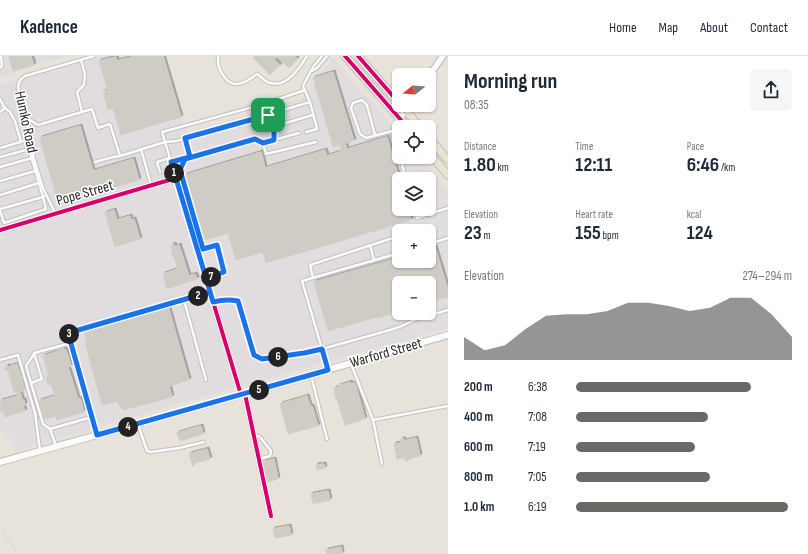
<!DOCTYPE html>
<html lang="en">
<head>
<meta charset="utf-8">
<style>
	body { margin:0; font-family:"Sofia Sans Condensed",sans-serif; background:#f6f6f7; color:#1f2937; height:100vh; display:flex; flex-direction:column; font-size:15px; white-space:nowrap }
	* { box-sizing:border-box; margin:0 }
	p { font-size:13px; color:#747a83 }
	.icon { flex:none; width:22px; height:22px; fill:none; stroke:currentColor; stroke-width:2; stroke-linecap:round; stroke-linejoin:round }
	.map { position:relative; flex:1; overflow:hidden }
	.drawer { display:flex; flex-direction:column; background:#fff; width:360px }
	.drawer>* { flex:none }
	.needle { width:26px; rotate:253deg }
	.controls { position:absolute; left:392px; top:12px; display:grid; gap:8px }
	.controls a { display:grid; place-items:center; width:44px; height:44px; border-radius:6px; background:#fff; box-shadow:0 1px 3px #0004; font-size:20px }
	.pin { position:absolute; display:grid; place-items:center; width:34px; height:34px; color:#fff; margin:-17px; border-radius:8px; box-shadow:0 2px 6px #0006 }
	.km { position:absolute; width:20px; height:20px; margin:-10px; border-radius:50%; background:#222; color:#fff; font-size:11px; line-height:20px; text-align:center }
	.round { display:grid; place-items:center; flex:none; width:42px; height:42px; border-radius:6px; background:#f6f6f7 }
	.overview { display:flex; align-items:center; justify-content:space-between; height:68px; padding:0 16px }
	h1 { font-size:22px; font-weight:700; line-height:30px }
	.stats { display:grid; grid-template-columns:repeat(3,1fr); gap:6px; height:68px; padding:4px 16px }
	.stats div { display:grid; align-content:center }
	.stats b { font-size:20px; font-weight:700 }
	.stats small { font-size:11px; font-weight:400 }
	.stats p { font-size:11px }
	.chart { height:112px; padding:8px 16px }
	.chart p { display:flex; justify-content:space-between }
	.chart svg { width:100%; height:72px; margin-top:4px; fill:#6a6966; opacity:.7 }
	ul { padding:0 16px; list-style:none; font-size:13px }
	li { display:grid; grid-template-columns:64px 48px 1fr; align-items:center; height:30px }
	li i { height:10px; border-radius:5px; background:#6a6966 }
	header { display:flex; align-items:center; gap:24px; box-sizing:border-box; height:56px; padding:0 20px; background:#fff; border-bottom:1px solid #e0e1e3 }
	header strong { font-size:19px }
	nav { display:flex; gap:22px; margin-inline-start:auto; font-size:14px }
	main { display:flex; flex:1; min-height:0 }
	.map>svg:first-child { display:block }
</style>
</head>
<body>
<header>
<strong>Kadence</strong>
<nav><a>Home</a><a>Map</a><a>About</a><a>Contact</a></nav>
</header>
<main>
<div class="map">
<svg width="448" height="498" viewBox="0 0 448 498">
	<defs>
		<filter id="shadow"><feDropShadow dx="2" dy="-2" stdDeviation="0" flood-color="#0004"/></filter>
	</defs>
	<rect width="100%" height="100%" fill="#e7e3db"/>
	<g fill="#e1dddf" fill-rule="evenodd">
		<polygon points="0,0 68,0 41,7 0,22"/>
		<path d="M 105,0 L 166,0 L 188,77 L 303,42 L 333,2 L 399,78 L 399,101 L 419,101 L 448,135 L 448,272 L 17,394 L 0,372 L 0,29 ZM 399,123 L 429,123 L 429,153 L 399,153 ZM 399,175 L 429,175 L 429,205 L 399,205 ZM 399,227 L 429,227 L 429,257 L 399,257 Z"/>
	</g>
	<g fill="#cfccc6" stroke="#d1cec7" filter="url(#shadow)">
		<polygon points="9,0 31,0 34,9 13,15"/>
		<polygon points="135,0 163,0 181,61 121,79 113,53 108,54 103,36 108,34 99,5 116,1 117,5"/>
		<polygon points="255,0 295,0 297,3 289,12 277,1 274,3 280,9 270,19 253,2"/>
		<polygon points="333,16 354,85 345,87 347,93 387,81 399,123 399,153 408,153 411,164 266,207 263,196 236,204 228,177 204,184 185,119 261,96 265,112 325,94 327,100 339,96 339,95 341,94 340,89 333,91 313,22"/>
		<polygon points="80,70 93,115 133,103 139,124 58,147 40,82"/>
		<polygon points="114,154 117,164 130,160 131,164 134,163 140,183 115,191 105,157"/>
		<polygon points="174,188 175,191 179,189 189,220 195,218 197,223 167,233 163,218 178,213 174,200 172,200 171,195 173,195 171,189"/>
		<polygon points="435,191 448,234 448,241 429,246 429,227 399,227 399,256 377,262 377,261 328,275 314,226 399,202 399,205 429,205 429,193"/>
		<polygon points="168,250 189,324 169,330 172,341 123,354 122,351 120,351 118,345 102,349 85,286 87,285 84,274"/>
		<polygon points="63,291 64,294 66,294 71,310 68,311 78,343 80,342 84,356 57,364 56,360 45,363 39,345 55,340 51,328 48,329 46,322 49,321 43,300 59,295 58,293"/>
		<polygon points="17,308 25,334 20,335 22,344 24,344 25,349 23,350 25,355 5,361 3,355 1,356 0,350 2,350 0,345 18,340 16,336 14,336 8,314 6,315 5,312 6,312 6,310 8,310 8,311"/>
		<polygon points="350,326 351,328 355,327 365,363 345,369 337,343 336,343 335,342 337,341 335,340 334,338 336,337 334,332 339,331 338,330"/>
		<polygon points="307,340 310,350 312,350 318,370 288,378 280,348"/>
		<polygon points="201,370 203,378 180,385 177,377"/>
		<polygon points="416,382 420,400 408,403 408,405 406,405 404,402 397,403 394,388 401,387 401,383 404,383 404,385"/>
		<polygon points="207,393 210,403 196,407 193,410 189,398"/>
		<polygon points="265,403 266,405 274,403 278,423 267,426 263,406 262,405 263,405 263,404"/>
		<polygon points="324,408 325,412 317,414 316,409"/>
		<polygon points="328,435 330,444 313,448 311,438"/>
		<polygon points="289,470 291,479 275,482 273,473"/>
		<polygon points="341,491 342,498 327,498 326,494"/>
	</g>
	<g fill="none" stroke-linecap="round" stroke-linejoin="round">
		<defs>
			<g id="service">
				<path d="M 218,0 C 218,1 218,6 218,6 C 219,15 227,29 237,28 C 245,28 251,22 257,18 C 261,21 266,26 270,27 C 287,32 300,11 307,0"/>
				<polyline points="81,4 85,18 84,29 77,36 82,56"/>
				<polyline points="0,12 2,10 1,0"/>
				<polyline points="312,15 317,12 327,0"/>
				<polyline points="0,43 4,51 10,56 15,65 21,86"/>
				<polyline points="264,48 272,71 313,59"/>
				<polyline points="0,56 5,52"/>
				<polyline points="26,65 30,64 38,69 92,53 98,72 110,68 120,100"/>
				<polyline points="272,71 274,77 273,84"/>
				<polyline points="392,75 399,99"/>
				<polyline points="306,76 317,73 310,46 303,30 313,11 322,0"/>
				<polyline points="375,79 367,49 362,44 353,47 351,52 360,78 366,82 392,75 398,64"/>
				<polyline points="185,82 190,101"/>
				<polyline points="263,87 299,77"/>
				<polyline points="0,92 30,83"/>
				<polyline points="141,93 151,129"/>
				<polyline points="0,101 33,92"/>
				<polyline points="400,101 406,123"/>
				<polyline points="185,103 180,114 203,193 198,195"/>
				<polyline points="95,106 113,101 120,100 165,86 176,85 203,78 310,46"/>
				<polyline points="171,107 255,83 263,87 266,98 316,86"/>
				<polyline points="0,111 32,102"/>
				<polyline points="160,116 157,106 170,102"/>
				<polyline points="176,122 162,76 264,48 305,34"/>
				<polyline points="415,123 419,122 420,123"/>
				<polyline points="0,125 35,115"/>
				<polyline points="0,139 39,127"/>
				<polyline points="429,152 431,158"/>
				<polyline points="0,153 43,141 29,93"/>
				<polyline points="414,153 417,162 448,152"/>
				<polyline points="0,154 4,167 46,153 43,141 44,140"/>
				<path d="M 55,157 L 43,132 L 33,100 L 34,96 L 18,32 C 18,26 20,23 25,20 L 94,0"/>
				<polyline points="415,175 418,174 418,175"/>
				<polyline points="429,188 448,182"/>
				<polyline points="370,189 374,204"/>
				<polyline points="203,193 217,189 224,216 206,222"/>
				<polyline points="399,197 302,225 322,293 390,274 402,270 414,264 448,254"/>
				<polyline points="313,222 310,209 399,180"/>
				<polyline points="213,246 232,244 238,245 254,299 262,303 304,297 322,293 328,313"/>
				<polyline points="0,304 18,299 35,357 40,395"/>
				<polyline points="351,308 373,364 382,408"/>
				<polyline points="311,319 327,383"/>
				<polyline points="206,324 184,244 210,237"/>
				<polyline points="31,327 26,310 34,298"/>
				<polyline points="373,364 448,350"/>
				<polyline points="138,368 147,395 151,396 179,392 204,386"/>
				<polyline points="50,373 92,361"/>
				<polyline points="254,378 260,381 271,395 270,400 259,403"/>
				<polyline points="97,379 68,277 147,254 184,244"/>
				<polyline points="56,390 50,373 43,368 31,327 42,323 34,297 71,287"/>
			</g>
			<g id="minor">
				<polyline points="0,174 176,122 241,339"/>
				<polyline points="245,338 271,460"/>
			</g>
			<g id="tertiary">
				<polyline points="429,20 443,0"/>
				<polyline points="400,62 409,49"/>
			</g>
			<polyline id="secondary" points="0,406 241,339 448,279"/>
			<g id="primary">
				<polyline points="345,0 407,71"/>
				<polyline points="358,0 399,47"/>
				<polyline points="401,49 420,71"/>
				<polyline points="429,82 448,104"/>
				<polyline points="429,97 448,119"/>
			</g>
		</defs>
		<use href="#service" stroke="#c2c1c2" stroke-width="4.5"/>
		<use href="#minor" stroke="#c2c1c2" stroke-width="6"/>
		<use href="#tertiary" stroke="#c2c1c2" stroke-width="8"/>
		<use href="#secondary" stroke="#c2c1c2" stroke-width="8"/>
		<use href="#primary" stroke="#c3c1bf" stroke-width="9"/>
		<use href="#service" stroke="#fbfbfa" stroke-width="2.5"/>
		<use href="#minor" stroke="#fbfbfa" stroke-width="4.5"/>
		<use href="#tertiary" stroke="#fbfbfa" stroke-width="5.5"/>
		<use href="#secondary" stroke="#fbfbfa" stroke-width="6"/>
		<use href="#primary" stroke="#e7e4d0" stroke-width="7"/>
		<g stroke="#dcdbdd" stroke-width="1.5">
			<polyline points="0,290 201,232"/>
			<polyline points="0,470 6,481 17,497"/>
		</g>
		<defs>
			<g id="cycleway">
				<polyline points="345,0 407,71"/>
				<polyline points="358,0 399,47"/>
				<polyline points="0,174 176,122 241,339"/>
				<polyline points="245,338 271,460"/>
			</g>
		</defs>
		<use href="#cycleway" stroke="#fff" stroke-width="6"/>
		<use href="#cycleway" stroke="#d6006c" stroke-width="4"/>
	</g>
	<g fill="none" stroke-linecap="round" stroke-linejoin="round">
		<defs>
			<path id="route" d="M 268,59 L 185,82 L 190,101 L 171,106 L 206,222 L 210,236 L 68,277 L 97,379 L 328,314 L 322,293 L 304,297 L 262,303 L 254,299 L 238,245 C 229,243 221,244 213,246 L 206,222 L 224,216 L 217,189 L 203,193 L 180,114 L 185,103 L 255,83 L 263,87 L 274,84 L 274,77 L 268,59"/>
		</defs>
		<use href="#route" stroke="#fff" stroke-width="8"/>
		<use href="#route" stroke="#1a73e8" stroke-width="5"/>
	</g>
	<g text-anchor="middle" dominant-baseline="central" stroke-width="3" stroke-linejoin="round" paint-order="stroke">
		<g font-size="15" fill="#272727" stroke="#fff">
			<text transform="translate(26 66) rotate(78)">Humko Road</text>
			<text transform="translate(85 137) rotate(-16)">Pope Street</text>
			<text transform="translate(386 297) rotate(-16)">Warford Street</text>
		</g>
	</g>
</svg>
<div class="controls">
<a><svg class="needle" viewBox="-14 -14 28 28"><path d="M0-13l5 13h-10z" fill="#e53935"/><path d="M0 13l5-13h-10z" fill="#747a83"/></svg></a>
<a><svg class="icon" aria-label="locate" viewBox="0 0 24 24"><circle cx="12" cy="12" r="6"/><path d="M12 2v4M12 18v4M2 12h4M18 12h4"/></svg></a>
<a><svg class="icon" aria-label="layers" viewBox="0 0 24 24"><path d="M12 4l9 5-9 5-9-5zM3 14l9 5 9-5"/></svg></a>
<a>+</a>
<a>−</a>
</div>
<div class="pin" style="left:268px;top:59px;background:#1e9e55"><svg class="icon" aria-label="arrive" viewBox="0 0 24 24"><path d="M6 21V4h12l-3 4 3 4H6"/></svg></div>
<b class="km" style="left:174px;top:117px">1</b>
<b class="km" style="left:198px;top:240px">2</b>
<b class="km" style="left:69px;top:278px">3</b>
<b class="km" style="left:128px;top:371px">4</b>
<b class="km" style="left:259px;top:334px">5</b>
<b class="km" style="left:278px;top:301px">6</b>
<b class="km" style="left:211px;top:221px">7</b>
</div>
<section class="drawer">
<div class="overview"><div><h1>Morning run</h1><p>08:35</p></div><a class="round"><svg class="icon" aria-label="share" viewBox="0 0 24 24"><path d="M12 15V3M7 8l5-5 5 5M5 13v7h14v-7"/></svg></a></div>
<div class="stats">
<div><p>Distance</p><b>1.80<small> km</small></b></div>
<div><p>Time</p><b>12:11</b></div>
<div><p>Pace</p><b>6:46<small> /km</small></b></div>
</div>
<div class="stats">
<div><p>Elevation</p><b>23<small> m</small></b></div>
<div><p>Heart rate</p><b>155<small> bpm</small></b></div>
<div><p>kcal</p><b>124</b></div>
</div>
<div class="chart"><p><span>Elevation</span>274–294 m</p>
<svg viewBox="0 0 160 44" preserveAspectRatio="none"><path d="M0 44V30L10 38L20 35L30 25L40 17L50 16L60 16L70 14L80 9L90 9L100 11L110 14L120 12L130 6L140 6L150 16L160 30V44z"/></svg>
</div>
<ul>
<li><b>200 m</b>6:38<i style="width:81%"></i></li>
<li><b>400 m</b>7:08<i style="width:61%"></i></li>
<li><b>600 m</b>7:19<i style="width:55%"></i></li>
<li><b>800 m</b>7:05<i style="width:62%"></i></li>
<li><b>1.0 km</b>6:19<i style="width:98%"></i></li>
</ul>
</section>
</main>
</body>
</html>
